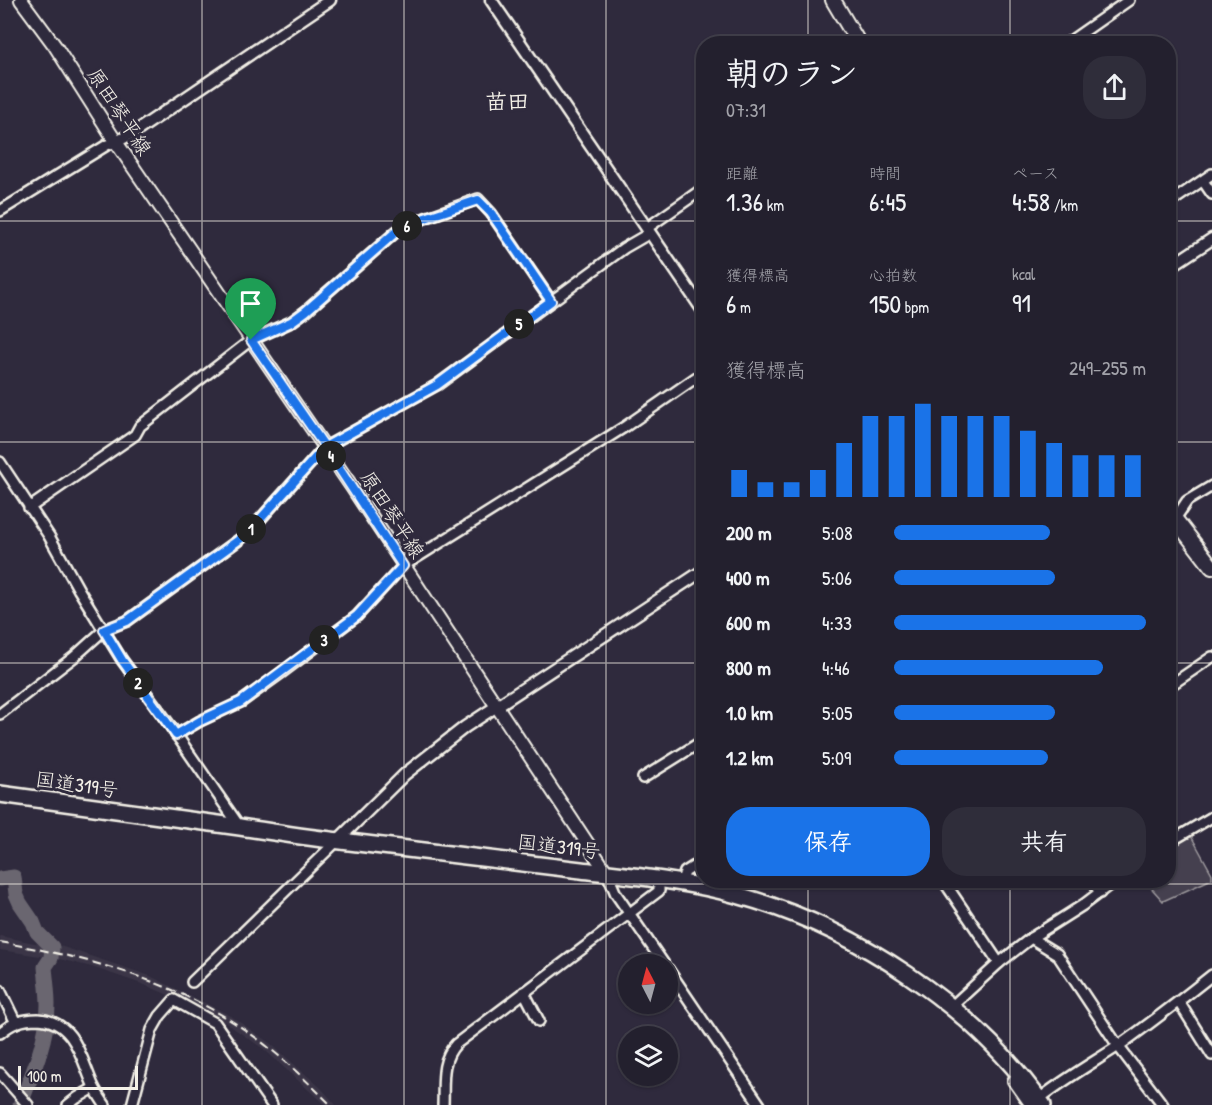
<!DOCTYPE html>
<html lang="ja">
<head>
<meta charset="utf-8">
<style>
	body { margin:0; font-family:"Patrick Hand","Klee One",sans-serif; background:#2f2d3a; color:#f1f3f6; height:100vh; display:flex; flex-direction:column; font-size:22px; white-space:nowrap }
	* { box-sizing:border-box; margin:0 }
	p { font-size:20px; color:#a3a3aa }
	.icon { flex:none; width:33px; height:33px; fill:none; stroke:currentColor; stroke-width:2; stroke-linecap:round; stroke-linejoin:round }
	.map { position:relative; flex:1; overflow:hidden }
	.panel { position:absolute; left:696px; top:36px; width:480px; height:852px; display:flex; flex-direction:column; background:#23202e; border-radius:24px; box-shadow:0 2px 4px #0004,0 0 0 2px #403e4a }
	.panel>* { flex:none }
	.needle { width:39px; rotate:354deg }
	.controls { position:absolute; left:618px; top:954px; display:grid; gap:12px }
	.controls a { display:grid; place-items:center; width:60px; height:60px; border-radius:50%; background:#23202e; box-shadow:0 2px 4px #0004,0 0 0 2px #403e4a; font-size:30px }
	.scale { position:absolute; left:18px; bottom:15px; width:120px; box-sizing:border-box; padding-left:6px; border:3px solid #f4f1e8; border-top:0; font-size:16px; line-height:21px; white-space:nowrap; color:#f4f1e8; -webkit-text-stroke:4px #2f2a3d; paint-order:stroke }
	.pin { position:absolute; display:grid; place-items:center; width:51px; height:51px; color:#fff; margin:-62px -26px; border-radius:50% 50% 50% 0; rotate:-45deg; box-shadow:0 0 6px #0007 }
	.pin .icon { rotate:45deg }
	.km { position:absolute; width:30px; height:30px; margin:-15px; border-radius:50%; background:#222; color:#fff; font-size:16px; line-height:30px; text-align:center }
	.round { display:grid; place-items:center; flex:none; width:63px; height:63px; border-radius:24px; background:#2f2d3a }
	.summary { display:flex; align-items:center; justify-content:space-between; height:102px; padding:0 30px }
	h1 { font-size:33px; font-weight:600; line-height:45px }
	.stats { display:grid; grid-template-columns:repeat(3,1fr); gap:9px; height:102px; padding:6px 30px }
	.stats div { display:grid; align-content:center }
	.stats b { font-size:26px; font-weight:600 }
	.stats small { font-size:16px; font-weight:400 }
	.stats p { font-size:16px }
	.chart { height:168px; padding:12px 30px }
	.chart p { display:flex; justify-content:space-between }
	.chart svg { width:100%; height:108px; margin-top:6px; stroke:#1a73e8; stroke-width:6 }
	.button { display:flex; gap:12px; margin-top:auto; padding:12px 30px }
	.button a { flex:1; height:69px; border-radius:24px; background:#1a73e8; color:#fff; font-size:24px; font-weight:600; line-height:69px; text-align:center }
	.button a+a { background:#2f2d3a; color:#f1f3f6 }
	ul { padding:0 30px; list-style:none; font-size:20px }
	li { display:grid; grid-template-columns:96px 72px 1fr; align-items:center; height:45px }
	li i { height:15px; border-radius:8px; background:#1a73e8 }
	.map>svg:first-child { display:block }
</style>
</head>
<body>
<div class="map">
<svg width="1212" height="1105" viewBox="0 0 1212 1105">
	<rect width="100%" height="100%" fill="#2f2a3d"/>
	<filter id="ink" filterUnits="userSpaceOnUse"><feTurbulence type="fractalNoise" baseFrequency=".0167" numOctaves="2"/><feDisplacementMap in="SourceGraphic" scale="12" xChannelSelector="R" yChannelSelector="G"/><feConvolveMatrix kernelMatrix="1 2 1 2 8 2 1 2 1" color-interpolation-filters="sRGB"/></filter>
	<g filter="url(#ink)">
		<g fill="#3b3647">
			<polygon points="0,936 49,946 47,957 0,950"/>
			<polygon points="57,945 150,976 231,1016 271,1044 321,1088 336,1105 325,1105 265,1050 226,1023 202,1009 145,985 92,967 55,958"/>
		</g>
		<polygon fill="#454050" stroke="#9c989c" stroke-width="1.5" points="1190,834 1212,874 1212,879 1163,901 1145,881 1168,880 1169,847"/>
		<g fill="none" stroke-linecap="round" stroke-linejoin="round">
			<path stroke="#6a6670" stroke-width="15" d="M 0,879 L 14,877 L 16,894 L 20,903 L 33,922 L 37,932 L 52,947 L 51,958 L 45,967 C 46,979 48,992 48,1005 C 48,1038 32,1075 20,1105"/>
			<defs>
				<g id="minor">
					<polyline points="1066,44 1129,0"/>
					<polyline points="1203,181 1212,194"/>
					<polyline points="1168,204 1212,174"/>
					<polyline points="0,211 107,145 116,142"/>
					<polyline points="647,228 704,188"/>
					<polyline points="0,462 49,536 79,590 122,660 169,724 240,827"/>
					<polyline points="29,508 135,435 140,426 251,340 291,322 306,311 397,231 425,218 478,199 491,213 551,301"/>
					<polyline points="1168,522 1175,519 1187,501 1212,486"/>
					<polyline points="1168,687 1212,657"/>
					<polyline points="0,714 74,657 104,630 127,621 247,534 325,447 437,385 624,248 650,233"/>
					<polyline points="176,735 200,721 241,702 281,673 357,616 403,566 626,426 704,372"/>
					<polyline points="643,778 704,740"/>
					<polyline points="1168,843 1212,817"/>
					<polyline points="607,873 616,894 664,964"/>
					<polyline points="943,880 999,963"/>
					<polyline points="1092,880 1100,893"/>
					<polyline points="681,883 685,872 704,860"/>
					<polyline points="1031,938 1057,954 1118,1046 1163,1105"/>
					<polyline points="668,969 760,1105"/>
					<polyline points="192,982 337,841"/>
					<polyline points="0,990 16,1023"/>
					<polyline points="524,992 539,1021"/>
					<polyline points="1179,1002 1212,1055"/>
					<polyline points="951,1007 999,963 1031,938 1083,905 1116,880"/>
					<path d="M 0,1033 C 12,1023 22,1019 38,1019 C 75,1021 81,1058 93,1085 C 96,1092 101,1099 105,1105"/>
					<polyline points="1018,1072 1013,1081 1030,1105"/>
					<polyline points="0,1073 28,1105"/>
					<path d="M 1043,1096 C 1068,1077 1094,1062 1120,1045 C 1152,1022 1182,999 1212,975"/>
					<polyline points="68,1105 77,1098 94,1088"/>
					<polyline points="132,1105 152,1030 160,1016 174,1000 215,1023 272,1105"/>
					<path d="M 443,1105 C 444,1083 440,1061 456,1044 L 659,891 L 659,880"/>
				</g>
				<g id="tertiary">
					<polyline points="491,0 704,312"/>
					<polyline points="116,142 135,132 330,0"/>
					<polyline points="1168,268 1212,239"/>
					<polyline points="337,841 405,774 465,727 704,570"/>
				</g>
				<polyline id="secondary" points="21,0 55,46 116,142 352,487 607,873"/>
				<g id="primary">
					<polyline points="833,0 859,44"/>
					<polyline points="1168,510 1212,567"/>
				</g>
				<path id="trunk" d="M 0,794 C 80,805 160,816 240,827 C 274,832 307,838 341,841 C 421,851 501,860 581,870 C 633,876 687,881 737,895 C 854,927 973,1005 1043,1105"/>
			</defs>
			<use href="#minor" stroke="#f4f1e8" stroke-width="14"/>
			<use href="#tertiary" stroke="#f4f1e8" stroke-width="15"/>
			<use href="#secondary" stroke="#f4f1e8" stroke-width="16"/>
			<use href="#primary" stroke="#f4f1e8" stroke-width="18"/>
			<use href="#trunk" stroke="#f4f1e8" stroke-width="20"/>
			<use href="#minor" stroke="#2f2a3d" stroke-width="9"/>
			<use href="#tertiary" stroke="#2f2a3d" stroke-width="10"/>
			<use href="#secondary" stroke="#2f2a3d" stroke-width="12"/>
			<use href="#primary" stroke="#2f2a3d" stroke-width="14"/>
			<use href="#trunk" stroke="#2f2a3d" stroke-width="15"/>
			<path stroke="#f4f1e8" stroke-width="2" stroke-dasharray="9 4.5" stroke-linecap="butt" d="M 0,942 C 86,957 176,981 248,1032 C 278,1053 305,1079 331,1105"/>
		</g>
	</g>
	<g fill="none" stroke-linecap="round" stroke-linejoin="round" filter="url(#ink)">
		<defs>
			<polyline id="route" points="251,340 325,447 247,534 127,621 104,630 122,660 176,735 200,721 241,702 281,672 357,616 403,566 325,447 437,385 551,301 491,213 478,200 425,218 397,231 306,311 291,322 251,340"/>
		</defs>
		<use href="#route" stroke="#fff" stroke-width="12"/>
		<use href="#route" stroke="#1a73e8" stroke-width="8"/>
	</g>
	<path fill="none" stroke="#f4f1e8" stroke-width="1.5" stroke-opacity="0.55" d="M 202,0 L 202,1105M 404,0 L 404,1105M 606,0 L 606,1105M 808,0 L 808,44M 1010,0 L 1010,44M 0,221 L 704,221M 1168,221 L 1212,221M 0,442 L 704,442M 1168,442 L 1212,442M 0,663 L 704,663M 1168,663 L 1212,663M 808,880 L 808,1105M 1010,880 L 1010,1105M 0,884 L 1212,884"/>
	<g text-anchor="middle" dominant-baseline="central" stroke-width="6" stroke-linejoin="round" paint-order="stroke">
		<g font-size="20" fill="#f4f1e8" stroke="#2f2a3d">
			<text transform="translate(120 111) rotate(57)">原田琴平線</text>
			<text transform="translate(393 514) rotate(57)">原田琴平線</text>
			<text transform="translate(77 784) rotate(8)">国道319号</text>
			<text transform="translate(559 846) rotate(7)">国道319号</text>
		</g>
		<g font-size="22" font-weight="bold" fill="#f4f1e8" stroke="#2f2a3d">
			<text x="507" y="101">苗田</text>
		</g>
	</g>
</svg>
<div class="controls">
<a><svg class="needle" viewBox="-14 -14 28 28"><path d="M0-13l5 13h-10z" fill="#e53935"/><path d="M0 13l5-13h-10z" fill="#a3a3aa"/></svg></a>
<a><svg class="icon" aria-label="layers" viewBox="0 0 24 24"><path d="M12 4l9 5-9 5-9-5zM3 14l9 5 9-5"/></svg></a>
</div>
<div class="scale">100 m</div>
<div class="pin" style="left:251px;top:340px;background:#1e9e55"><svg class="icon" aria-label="arrive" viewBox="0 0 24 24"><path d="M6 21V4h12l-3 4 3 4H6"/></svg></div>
<b class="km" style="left:251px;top:529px">1</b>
<b class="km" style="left:138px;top:683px">2</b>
<b class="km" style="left:324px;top:640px">3</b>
<b class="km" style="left:331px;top:456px">4</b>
<b class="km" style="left:519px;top:324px">5</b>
<b class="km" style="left:407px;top:226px">6</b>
<section class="panel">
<div class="summary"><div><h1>朝のラン</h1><p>07:31</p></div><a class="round"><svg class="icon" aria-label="share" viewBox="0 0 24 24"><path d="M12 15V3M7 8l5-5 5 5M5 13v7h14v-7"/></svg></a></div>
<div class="stats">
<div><p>距離</p><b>1.36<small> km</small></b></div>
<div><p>時間</p><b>6:45</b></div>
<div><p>ペース</p><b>4:58<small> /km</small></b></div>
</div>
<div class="stats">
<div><p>獲得標高</p><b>6<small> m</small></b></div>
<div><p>心拍数</p><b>150<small> bpm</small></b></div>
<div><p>kcal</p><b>91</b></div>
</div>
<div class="chart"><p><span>獲得標高</span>249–255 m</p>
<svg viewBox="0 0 160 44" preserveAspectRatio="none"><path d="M5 44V33M15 44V38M25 44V38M35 44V33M45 44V22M55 44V11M65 44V11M75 44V6M85 44V11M95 44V11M105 44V11M115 44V17M125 44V22M135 44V27M145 44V27M155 44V27"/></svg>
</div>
<ul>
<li><b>200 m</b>5:08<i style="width:62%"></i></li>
<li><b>400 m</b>5:06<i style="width:64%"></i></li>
<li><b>600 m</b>4:33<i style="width:100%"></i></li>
<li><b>800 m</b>4:46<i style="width:83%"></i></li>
<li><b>1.0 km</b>5:05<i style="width:64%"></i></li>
<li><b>1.2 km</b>5:09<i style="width:61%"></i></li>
</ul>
<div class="button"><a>保存</a><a>共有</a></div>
</section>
</div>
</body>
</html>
